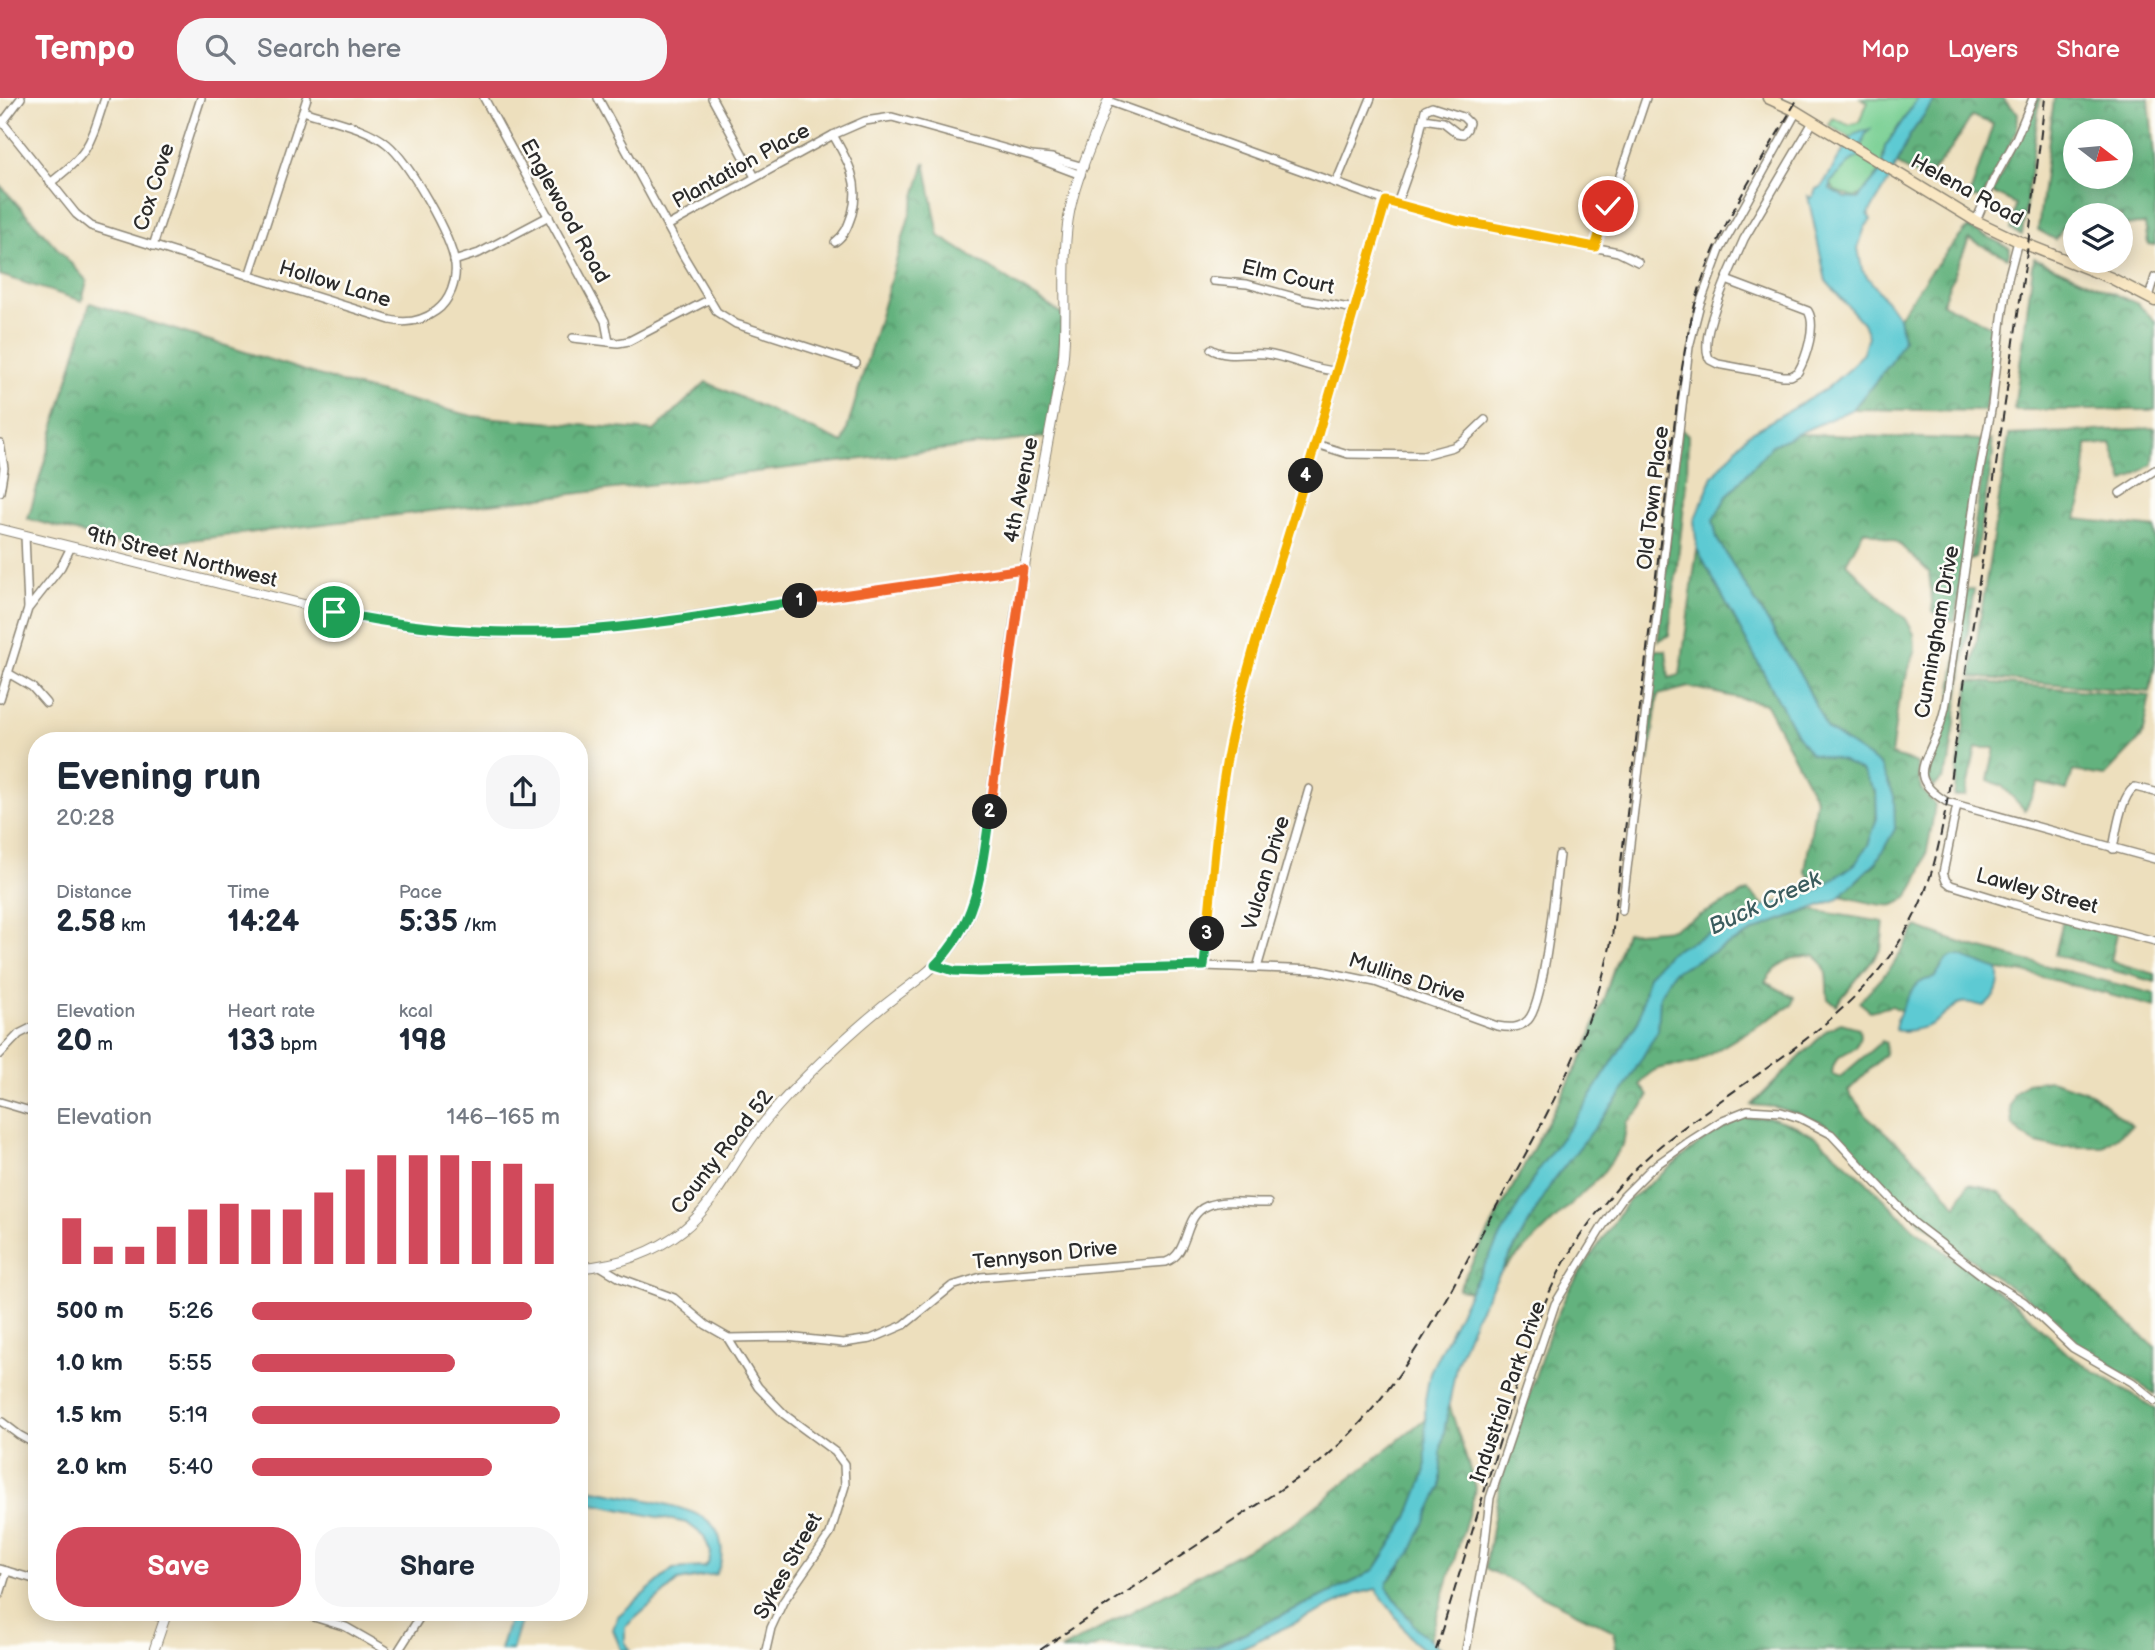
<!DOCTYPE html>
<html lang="en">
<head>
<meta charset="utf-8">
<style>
	body { margin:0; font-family:"Balsamiq Sans",sans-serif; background:#f6f6f7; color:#1f2937; height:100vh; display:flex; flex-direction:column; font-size:26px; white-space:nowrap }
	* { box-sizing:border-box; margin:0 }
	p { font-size:23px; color:#747a83 }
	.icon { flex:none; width:38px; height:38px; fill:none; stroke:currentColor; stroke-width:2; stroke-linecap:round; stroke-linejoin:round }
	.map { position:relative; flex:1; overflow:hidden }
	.details { position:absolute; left:28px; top:634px; width:560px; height:889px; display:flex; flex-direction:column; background:#fff; border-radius:28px; box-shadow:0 4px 18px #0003 }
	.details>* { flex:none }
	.needle { width:46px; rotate:106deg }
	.controls { position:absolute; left:2063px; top:21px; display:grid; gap:14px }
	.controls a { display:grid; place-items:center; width:70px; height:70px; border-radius:50%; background:#fff; box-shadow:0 4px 18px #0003; font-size:35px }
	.pin { position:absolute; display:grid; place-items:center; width:60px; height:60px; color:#fff; margin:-30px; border:4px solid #fff; border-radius:50%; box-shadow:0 2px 7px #0007 }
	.km { position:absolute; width:35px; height:35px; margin:-18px; border-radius:50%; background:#222; color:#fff; font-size:19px; line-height:35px; text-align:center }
	.round { display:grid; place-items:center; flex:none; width:74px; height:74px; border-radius:28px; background:#f6f6f7 }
	.head { display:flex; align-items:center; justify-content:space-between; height:119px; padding:0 28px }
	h1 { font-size:38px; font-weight:600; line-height:52px }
	.metrics { display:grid; grid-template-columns:repeat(3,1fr); gap:10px; height:119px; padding:7px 28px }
	.metrics div { display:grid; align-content:center }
	.metrics b { font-size:30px; font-weight:600 }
	.metrics small { font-size:19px; font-weight:400 }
	.metrics p { font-size:19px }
	.chart { height:196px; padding:14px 28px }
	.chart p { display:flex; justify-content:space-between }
	.chart svg { width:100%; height:126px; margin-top:7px; stroke:#d1495b; stroke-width:6 }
	.cta { display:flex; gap:14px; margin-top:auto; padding:14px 28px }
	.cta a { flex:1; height:80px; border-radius:28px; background:#d1495b; color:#fff; font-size:28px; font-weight:600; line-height:80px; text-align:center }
	.cta a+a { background:#f6f6f7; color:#1f2937 }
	ul { padding:0 28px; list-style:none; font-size:23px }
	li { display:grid; grid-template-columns:112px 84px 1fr; align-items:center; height:52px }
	li i { height:18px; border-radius:9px; background:#d1495b }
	header { display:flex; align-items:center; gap:42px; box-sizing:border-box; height:98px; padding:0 35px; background:#d1495b; color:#fff }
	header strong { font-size:33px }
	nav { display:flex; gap:38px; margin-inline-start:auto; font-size:24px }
	.search { width:490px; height:63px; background:#f6f6f7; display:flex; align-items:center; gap:18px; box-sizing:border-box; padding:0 24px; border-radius:28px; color:#747a83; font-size:26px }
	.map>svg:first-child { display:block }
</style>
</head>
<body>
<header>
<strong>Tempo</strong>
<div class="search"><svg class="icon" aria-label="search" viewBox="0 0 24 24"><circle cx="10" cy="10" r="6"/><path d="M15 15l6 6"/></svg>Search here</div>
<nav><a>Map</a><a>Layers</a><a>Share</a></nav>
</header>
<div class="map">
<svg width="2155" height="1552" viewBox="0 0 2155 1552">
	<defs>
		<pattern id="forest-crowns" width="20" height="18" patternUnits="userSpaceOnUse" patternTransform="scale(1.75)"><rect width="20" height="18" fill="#63b27e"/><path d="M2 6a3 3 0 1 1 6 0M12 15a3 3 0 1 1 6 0" fill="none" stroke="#529167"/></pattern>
	</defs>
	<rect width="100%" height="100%" fill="#fdfcf7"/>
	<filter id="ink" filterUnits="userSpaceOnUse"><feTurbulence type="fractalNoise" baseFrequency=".0143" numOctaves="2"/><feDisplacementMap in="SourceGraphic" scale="14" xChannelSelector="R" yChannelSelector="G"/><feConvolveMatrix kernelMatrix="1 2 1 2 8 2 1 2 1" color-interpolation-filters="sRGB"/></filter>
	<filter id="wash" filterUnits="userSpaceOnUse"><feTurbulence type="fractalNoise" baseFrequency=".00686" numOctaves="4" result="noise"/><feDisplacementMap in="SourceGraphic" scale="28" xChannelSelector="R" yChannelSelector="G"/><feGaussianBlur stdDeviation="1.57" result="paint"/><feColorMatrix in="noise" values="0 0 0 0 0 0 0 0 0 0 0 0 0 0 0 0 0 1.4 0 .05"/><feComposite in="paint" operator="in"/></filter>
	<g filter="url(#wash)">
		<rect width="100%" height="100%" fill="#eddfbd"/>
		<g fill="url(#forest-crowns)" stroke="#476e54" stroke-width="2" fill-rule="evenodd">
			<polygon points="1936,0 2002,0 2018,15 2017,32 1982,101 1969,100 1993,26 1972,18 1949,54 1925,82 1897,66 1910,37"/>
			<polygon points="2035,0 2040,0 2022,137 2011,132 2016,106 1993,95"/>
			<path d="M 2054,0 L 2149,0 L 2155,71 L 2155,147 L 2148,146 L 2145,126 L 2121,127 L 2121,117 L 2076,117 L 2075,132 L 2064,128 L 2056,142 L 2038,132 ZM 2076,33 L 2121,33 L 2121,79 L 2076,79 Z"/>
			<polygon points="925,64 939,138 1062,216 1060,262 1046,339 132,449 28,421 90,205 350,287 472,318 654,333 706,284 843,345"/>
			<polygon points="0,87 87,183 82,203 0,177"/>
			<polygon points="1968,129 2010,150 2008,160 1969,141 1942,205 1996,230 1985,313 1853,311 1890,266 1903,242 1899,219 1930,174"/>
			<polygon points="2034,160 2138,206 2155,223 2155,312 2014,312"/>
			<polygon points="1681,330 1688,337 1687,382 1669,537 1658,543"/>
			<polygon points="2155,330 2153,366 2124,384 2111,346 2087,347 2083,397 2076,421 2155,430 2155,565 2150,594 1971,579 2009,337"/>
			<path d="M 1797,336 L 1981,342 L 1955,523 L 1940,519 L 1933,513 L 1929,474 L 1897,444 L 1864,432 L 1846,465 L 1891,509 L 1906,521 L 1914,536 L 1915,551 L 1898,606 L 1891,657 L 1917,665 L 1921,691 L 1935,706 C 1931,732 1924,799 1894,807 C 1883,810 1853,800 1840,798 L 1877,764 L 1880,667 L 1827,631 L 1803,581 L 1717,441 L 1713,422 L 1727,398 L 1772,347 Z"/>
			<polygon points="1987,342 1991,342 1993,357 1975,460 1970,462"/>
			<path d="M 1697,451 L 1797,637 L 1811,655 C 1827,659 1848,661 1862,673 C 1887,695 1877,744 1855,766 C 1846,776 1831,783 1819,791 L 1805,773 L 1816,701 L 1766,606 L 1689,589 L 1658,597 L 1649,663 L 1644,661 L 1655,552 L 1666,552 L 1669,580 L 1680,577 Z"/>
			<polygon points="1967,491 1974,491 1949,666 1943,680 1934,689 1926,677 1926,665 1949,610"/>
			<polygon points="1970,583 2150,598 2142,639 2105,678 2073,673 2067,692 2038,685 2025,712 2002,688 1988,682 1995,650 1976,650 1965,698 1954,698"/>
			<polygon points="1748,793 1765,808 1670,854 1648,877 1639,922 1582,1012 1540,1069 1470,1193 1458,1191 1586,952 1626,835 1672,831"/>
			<path d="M 1810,812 L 1884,824 L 1881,851 L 1836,907 L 1828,901 C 1825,881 1831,873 1815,857 C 1792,858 1777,864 1765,884 L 1794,899 L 1792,907 L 1695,965 C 1669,972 1656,962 1640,987 L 1648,998 L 1642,1010 L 1627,1024 L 1623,1047 L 1601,1077 L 1502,1173 L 1552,1084 L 1620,998 L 1658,932 L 1660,897 L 1673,874 L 1767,827 Z"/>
			<polygon points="2063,822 2117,835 2111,863 2155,876 2155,884 2055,857"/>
			<polygon points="1916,829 1967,847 2155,896 2155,909 2027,875 1998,872 1960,858 1947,861 1934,880 1923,883 1916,888 1901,913 1892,908 1870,913 1859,904 1893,867"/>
			<path d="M 1841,925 L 1859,930 L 1860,939 L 1856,950 C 1843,956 1833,959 1832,976 L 1840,979 L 1882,943 L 1886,945 L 1885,956 L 1848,993 L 1867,1018 L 1931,1076 L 1956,1108 L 1968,1086 L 1981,1088 L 2001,1096 L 2053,1148 L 2103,1204 L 2155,1249 L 2155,1296 L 2076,1246 L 2028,1200 L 1985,1172 L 1920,1123 L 1840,1039 L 1823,1025 L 1797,1015 L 1774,1009 L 1752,1007 L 1828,931 Z"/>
			<polygon points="2050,982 2091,995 2132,1028 2103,1049 2054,1049 2036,1045 2020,1035 2012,1026 2010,1009 2014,996 2027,985"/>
			<polygon points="1769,1019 1796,1028 1819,1041 1864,1081 1913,1130 2019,1209 2069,1257 2155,1311 2155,1552 1616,1552 1614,1533 1485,1470 1501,1381 1550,1234 1568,1193 1627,1104 1700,1045 1741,1020"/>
			<polygon points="1449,1306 1476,1391 1429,1544 1418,1534 1387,1489 1387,1484 1400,1470 1441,1389 1441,1350"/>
			<polygon points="1426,1320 1426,1373 1407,1422 1375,1471 1357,1482 1216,1548 1195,1552 1154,1552 1101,1547 1086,1552 1061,1552 1292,1427"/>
		</g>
		<polygon fill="#7ad094" stroke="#527e60" stroke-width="2" points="1861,0 1918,0 1885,49 1881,73 1864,94 1855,100 1835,93 1829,86 1849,39 1829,27 1833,20 1849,27 1859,24 1868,4"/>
		<g fill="#5dcad3" stroke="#447a7f" stroke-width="2">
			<path d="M 1918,0 L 1936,0 L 1910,37 L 1890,81 L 1868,117 L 1871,122 L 1865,129 L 1858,150 L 1862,172 L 1899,219 L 1903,242 L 1890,266 L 1853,311 L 1772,347 L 1727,398 L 1713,422 L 1717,441 L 1803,581 L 1827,631 L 1880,667 L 1894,698 L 1895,731 L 1877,763 L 1836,802 L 1767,827 L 1673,874 L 1660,897 L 1658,932 L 1620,998 L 1552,1084 L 1475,1219 L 1456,1268 L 1441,1350 L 1441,1389 L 1411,1454 L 1387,1484 L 1387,1489 C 1404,1514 1417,1537 1444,1552 L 1424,1552 L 1413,1543 L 1376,1491 L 1357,1496 L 1237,1552 L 1189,1552 L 1217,1548 L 1357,1482 L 1375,1471 L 1407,1422 L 1426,1373 L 1425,1302 L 1430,1274 L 1470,1193 L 1540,1069 L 1582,1012 L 1639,922 L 1648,877 L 1670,854 L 1765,808 L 1819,791 L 1855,766 L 1868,747 L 1877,720 L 1876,695 L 1862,673 L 1843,663 L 1810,655 L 1797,637 L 1697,451 L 1694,423 L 1713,378 L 1747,337 L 1826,291 L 1851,269 L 1863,254 L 1868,238 L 1863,225 L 1826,183 L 1808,98 L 1812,100 L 1816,91 L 1822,88 L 1851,40 L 1855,36 L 1870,31 L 1865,37 L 1859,59 L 1852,62 L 1830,85 L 1830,91 L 1846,100 L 1858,101 L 1881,73 L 1885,49 Z"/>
			<path d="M 1953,858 L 1960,858 L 1998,872 C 2002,885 1995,902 1984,908 C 1977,907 1968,903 1961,905 C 1953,908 1946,917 1938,922 C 1929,930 1906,935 1895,932 C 1895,921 1912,887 1923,883 C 1926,881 1930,881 1934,880 L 1947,861 Z"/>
			<path d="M 579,1389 C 610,1396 684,1405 707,1422 C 724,1434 725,1460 716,1476 L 678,1483 L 625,1529 L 625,1544 L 630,1552 L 621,1552 L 613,1531 L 618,1518 L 673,1471 L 704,1469 L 709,1464 L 711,1455 L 704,1438 L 687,1425 L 579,1403 Z"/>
			<polygon points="511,1514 524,1514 512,1552 500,1552"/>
		</g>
	</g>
	<g filter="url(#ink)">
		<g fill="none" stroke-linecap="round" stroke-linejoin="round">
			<defs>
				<g id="minor">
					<polyline points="484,0 605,223 609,244"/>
					<polyline points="598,0 683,157 717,214 736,226 856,265"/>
					<polyline points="712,0 755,79"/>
					<polyline points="1108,3 1386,103 1456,122 1618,154 1638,164"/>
					<polygon points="1432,9 1463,19 1469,25 1467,31 1463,36 1457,35 1443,24 1423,21 1425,12"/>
					<path d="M 0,21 L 76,116 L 91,128 L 390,222 C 407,226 422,223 436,213 C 450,203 457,183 455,166 C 451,138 409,64 387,46 C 365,28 329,22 303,13"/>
					<polyline points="3,24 21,0"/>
					<path d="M 833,37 C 848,63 861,85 852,116 C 848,128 845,137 835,144"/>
					<polyline points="1036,60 1081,77"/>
					<path d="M 50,85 C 90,55 90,46 105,0"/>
					<polyline points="1336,85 1371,0"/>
					<polyline points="1397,106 1415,55 1423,21"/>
					<polyline points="1976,123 1994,81 2015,43 2033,0"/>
					<polyline points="667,128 833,37 865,23 892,19 1032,58 1052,60 1084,69"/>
					<path d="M 2018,143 L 2008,181 L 2002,220 L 1992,307 L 1976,392 L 1947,599 C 1945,612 1941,626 1936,638 C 1922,670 1910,681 1947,704 L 2155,761"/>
					<polyline points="153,148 201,0"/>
					<polyline points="1596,149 1646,0"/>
					<polyline points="454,163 479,155 549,118"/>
					<polyline points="249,178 307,0"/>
					<path d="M 1726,182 L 1808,213 C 1817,227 1806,260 1798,274 L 1791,278 L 1783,278 L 1718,266 L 1710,262 C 1699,245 1719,200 1726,182 Z"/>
					<polyline points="1726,182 1744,141 1813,24"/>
					<polyline points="1213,183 1247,186 1305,202 1355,211"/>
					<polyline points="2149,199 2155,179"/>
					<polyline points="573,240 618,245 629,243 708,202"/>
					<path d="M 1211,251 C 1227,261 1248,254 1266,256 C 1290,259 1312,272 1337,273"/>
					<polyline points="0,345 4,370 0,394"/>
					<polyline points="1316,346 1348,356 1423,357 1453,349 1462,344 1485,322"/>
					<polyline points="2120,395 2155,372"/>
					<polyline points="25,437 28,510"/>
					<polyline points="8,575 32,589 46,605"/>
					<polyline points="0,601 28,511 61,469 71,449"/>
					<polyline points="1957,707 1943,775 1946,783 1951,787 2013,806 2155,843"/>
					<path d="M 2113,751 C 2116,735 2121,697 2135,689 L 2155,694"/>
					<polyline points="1622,813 1689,249 1700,206 1720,152 1797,13"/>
					<path d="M 935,867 L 954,873 L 979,874 L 1204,868 L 1317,872 L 1375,884 L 1497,928 C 1509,930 1519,931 1528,922 C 1545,904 1555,787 1559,757"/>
					<polyline points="1204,868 1220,700 1234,627 1251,563 1328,306 1386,103"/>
					<polyline points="1257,870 1309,691"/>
					<polyline points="0,956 19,936 37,927"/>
					<polyline points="0,1004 37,1015"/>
					<polyline points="600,1168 620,1180 674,1200 706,1227 727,1239 758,1289 785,1317 835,1354 844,1366 845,1388 830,1436 783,1504 771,1530 766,1552"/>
					<path d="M 728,1240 L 787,1239 L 843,1245 L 871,1241 L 904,1227 L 952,1188 L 981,1179 L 1166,1164 C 1191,1155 1182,1118 1207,1108 C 1224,1100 1250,1106 1268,1105"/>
					<polyline points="2,1324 19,1337 37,1347"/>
					<polyline points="0,1471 37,1482"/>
					<polyline points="0,1496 7,1473"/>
					<polyline points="145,1514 164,1520"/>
					<polyline points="298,1514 346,1529 386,1552"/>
					<polyline points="399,1552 423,1514"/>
					<polyline points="1466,1552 1483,1462 1490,1400 1555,1206 1602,1129 1623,1099 1652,1070 1687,1045 1723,1022 1748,1012 1781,1014 1800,1020 1831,1036 1914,1125 1987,1181 2024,1204 2073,1250 2132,1284 2155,1303"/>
				</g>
				<g id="tertiary">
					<polyline points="0,431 334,514 418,529 487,535 548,534 625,528 1023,471"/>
					<path d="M 579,1170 C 617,1167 653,1156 683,1132 C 713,1108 728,1073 750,1043 C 762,1025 777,1009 791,994 C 819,965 849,936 881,910 C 904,891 931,875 950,851 C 969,828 975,802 981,773 L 1016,514 L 1063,263 C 1068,216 1061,169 1068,123 C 1074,81 1095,40 1109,0"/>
					<polyline points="154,1552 167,1514"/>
				</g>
				<polyline id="secondary" points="1768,0 1792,11 1976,123 2018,143 2111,180 2155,203"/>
			</defs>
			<use href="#minor" stroke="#8c8574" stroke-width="10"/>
			<use href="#tertiary" stroke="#8c8574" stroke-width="11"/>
			<use href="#secondary" stroke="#8c8574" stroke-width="13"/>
			<use href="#minor" stroke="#fff" stroke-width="7"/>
			<use href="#tertiary" stroke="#fff" stroke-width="9"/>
			<use href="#secondary" stroke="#f9e7c3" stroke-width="10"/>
			<g stroke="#2b2b2b" stroke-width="2" stroke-dasharray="10 5" stroke-linecap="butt">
				<path d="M 1040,1552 L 1314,1369 C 1398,1300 1439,1213 1490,1120 C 1540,1030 1592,942 1612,839 L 1677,305 C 1683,260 1690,216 1705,174 C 1728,113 1766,57 1798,0"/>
				<path d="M 1436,1552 C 1459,1478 1481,1404 1504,1329 C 1524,1262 1542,1193 1583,1134 C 1605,1103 1630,1073 1660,1048 C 1754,971 1872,919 1922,801 C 1935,770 1941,737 1947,704 L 2028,147 L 2045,0"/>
			</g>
		</g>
	</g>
	<g fill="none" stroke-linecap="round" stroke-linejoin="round" filter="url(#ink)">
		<defs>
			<path id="split-1" d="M 334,514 C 405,529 475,536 546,534 C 632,532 716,515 800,503"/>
			<polyline id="split-2" points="800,503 1023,471 990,714"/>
			<path id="split-3" d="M 990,714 C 982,770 978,825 935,867 L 954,873 L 979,874 L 1204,868 L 1207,836"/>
			<path id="split-4" d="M 1207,836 C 1214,772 1217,708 1230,645 C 1249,555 1280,467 1306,378"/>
			<polyline id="split-5" points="1306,378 1386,103 1456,122 1595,149 1608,108"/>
		</defs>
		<use href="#split-1" stroke="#fff" stroke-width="14"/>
		<use href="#split-2" stroke="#fff" stroke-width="14"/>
		<use href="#split-3" stroke="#fff" stroke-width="14"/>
		<use href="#split-4" stroke="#fff" stroke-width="14"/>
		<use href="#split-5" stroke="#fff" stroke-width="14"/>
		<use href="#split-1" stroke="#22a559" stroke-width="9"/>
		<use href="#split-2" stroke="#f0652b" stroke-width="9"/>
		<use href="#split-3" stroke="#22a559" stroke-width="9"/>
		<use href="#split-4" stroke="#f5b400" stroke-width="9"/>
		<use href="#split-5" stroke="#f5b400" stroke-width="9"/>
	</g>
	<g text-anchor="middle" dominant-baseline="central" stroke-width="5" stroke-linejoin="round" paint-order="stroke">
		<g font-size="21" fill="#2b2b2b" stroke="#fdfcf7">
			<text transform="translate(741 68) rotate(-29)">Plantation Place</text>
			<text transform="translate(154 89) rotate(-72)">Cox Cove</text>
			<text transform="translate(1967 92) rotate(29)">Helena Road</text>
			<text transform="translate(565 113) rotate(61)">Englewood Road</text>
			<text transform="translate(1288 179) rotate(13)">Elm Court</text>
			<text transform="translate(335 186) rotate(17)">Hollow Lane</text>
			<text transform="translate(1021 392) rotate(-79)">4th Avenue</text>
			<text transform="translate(1653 400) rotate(-83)">Old Town Place</text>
			<text transform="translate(182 459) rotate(14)">9th Street Northwest</text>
			<text transform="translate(1937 534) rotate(-80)">Cunningham Drive</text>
			<text transform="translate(1266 775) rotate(-73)">Vulcan Drive</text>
			<text transform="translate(2037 793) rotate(15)">Lawley Street</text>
			<text transform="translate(1407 880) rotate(18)">Mullins Drive</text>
			<text transform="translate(722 1054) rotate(-52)">County Road 52</text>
			<text transform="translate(1045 1157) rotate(-6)">Tennyson Drive</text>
			<text transform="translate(1508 1294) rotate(-71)">Industrial Park Drive</text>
			<text transform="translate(788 1468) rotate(-61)">Sykes Street</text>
		</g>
		<g font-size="23" font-style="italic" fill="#3a5b5d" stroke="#fdfcf7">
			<text transform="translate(1765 805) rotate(-25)">Buck Creek</text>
		</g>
	</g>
</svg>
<div class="controls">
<a><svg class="needle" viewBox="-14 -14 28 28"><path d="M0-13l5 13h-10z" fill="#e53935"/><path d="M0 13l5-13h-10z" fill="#747a83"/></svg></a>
<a><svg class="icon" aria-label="layers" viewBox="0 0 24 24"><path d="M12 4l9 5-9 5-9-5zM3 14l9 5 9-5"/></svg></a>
</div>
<div class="pin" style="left:334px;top:514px;background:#1e9e55"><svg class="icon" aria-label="arrive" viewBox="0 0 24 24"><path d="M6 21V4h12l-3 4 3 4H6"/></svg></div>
<div class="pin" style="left:1608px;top:108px;background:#d93025"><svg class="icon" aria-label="check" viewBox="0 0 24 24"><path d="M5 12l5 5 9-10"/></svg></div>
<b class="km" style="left:800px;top:503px">1</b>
<b class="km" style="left:990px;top:714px">2</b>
<b class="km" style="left:1207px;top:836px">3</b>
<b class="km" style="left:1306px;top:378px">4</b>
<section class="details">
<div class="head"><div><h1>Evening run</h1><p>20:28</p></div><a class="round"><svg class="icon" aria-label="share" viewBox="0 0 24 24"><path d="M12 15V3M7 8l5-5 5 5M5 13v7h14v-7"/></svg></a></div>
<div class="metrics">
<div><p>Distance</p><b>2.58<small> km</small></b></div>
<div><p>Time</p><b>14:24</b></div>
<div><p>Pace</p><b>5:35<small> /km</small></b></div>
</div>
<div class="metrics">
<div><p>Elevation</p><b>20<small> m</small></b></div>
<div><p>Heart rate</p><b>133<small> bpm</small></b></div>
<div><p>kcal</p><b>198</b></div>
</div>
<div class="chart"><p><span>Elevation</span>146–165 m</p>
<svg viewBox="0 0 160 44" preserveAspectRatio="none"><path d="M5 44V28M15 44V38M25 44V38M35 44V31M45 44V25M55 44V23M65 44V25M75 44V25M85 44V19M95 44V11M105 44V6M115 44V6M125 44V6M135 44V8M145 44V9M155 44V16"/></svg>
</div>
<ul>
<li><b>500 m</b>5:26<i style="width:91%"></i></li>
<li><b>1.0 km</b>5:55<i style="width:66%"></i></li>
<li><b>1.5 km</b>5:19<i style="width:100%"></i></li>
<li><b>2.0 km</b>5:40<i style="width:78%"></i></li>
</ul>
<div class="cta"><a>Save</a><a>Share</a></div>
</section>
</div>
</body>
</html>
